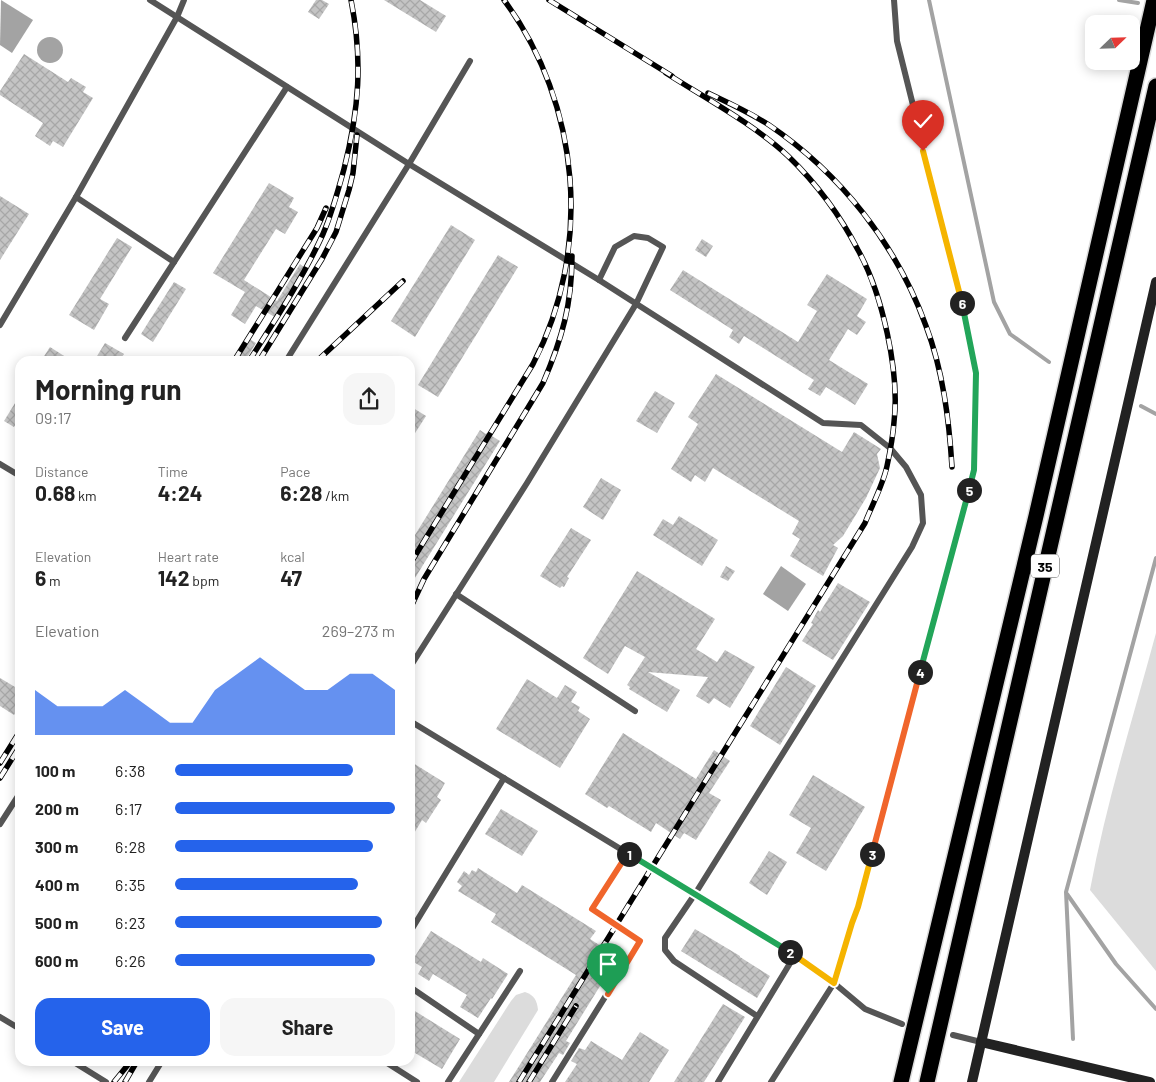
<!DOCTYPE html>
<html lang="en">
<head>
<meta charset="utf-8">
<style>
	body { margin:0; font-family:Barlow,sans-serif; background:#f6f6f6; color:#222; height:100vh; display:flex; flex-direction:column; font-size:19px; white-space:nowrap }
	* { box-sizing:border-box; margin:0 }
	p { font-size:16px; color:#767676 }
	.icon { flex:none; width:28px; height:28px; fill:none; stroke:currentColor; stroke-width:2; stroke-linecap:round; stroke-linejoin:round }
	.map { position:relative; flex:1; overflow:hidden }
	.side { position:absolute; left:15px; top:356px; width:400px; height:710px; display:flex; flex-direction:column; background:#fff; border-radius:15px; box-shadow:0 2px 12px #0003 }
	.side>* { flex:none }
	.needle { width:32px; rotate:67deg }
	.controls { position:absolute; left:1085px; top:15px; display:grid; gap:10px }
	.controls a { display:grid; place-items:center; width:55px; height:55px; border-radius:10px; background:#fff; box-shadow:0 2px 12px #0003; font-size:25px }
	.pin { position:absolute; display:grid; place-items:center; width:42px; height:42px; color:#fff; margin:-51px -21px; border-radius:50% 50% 50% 0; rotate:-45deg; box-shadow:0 0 5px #0007 }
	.pin .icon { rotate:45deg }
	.km { position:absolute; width:25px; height:25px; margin:-12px; border-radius:50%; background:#222; color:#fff; font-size:14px; line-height:25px; text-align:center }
	.round { display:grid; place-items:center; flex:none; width:52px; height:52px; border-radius:15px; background:#f6f6f6 }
	.overview { display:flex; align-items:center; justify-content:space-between; height:85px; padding:0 20px }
	h1 { font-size:28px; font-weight:700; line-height:38px }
	.figures { display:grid; grid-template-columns:repeat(3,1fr); gap:8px; height:85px; padding:5px 20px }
	.figures div { display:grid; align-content:center }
	.figures b { font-size:21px; font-weight:700 }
	.figures small { font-size:14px; font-weight:400 }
	.figures p { font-size:14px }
	.chart { height:140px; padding:10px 20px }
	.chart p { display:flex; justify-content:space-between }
	.chart svg { width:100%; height:90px; margin-top:5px; fill:#2563eb; opacity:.7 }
	.cta { display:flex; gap:10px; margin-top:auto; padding:10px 20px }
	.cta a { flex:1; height:58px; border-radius:15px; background:#2563eb; color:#fff; font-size:20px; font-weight:700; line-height:58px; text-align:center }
	.cta a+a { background:#f6f6f6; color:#222 }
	ul { padding:0 20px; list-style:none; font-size:16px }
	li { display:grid; grid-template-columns:80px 60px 1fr; align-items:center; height:38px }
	li i { height:12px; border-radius:6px; background:#2563eb }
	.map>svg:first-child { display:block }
</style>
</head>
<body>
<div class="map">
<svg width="1156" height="1082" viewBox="0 0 1156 1082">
	<defs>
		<pattern id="building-cross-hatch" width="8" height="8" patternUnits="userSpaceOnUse" patternTransform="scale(1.25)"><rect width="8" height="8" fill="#c4c4c4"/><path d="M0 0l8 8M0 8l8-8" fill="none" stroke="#a7a7a7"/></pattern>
	</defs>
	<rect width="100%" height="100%" fill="#fff"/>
	<g fill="#dcdcdc">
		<path d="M 1156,633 L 1156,971 L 1090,890 C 1106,803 1133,718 1156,633 Z"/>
		<path d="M 525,992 C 534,995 537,1000 538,1010 L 494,1082 L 459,1082 L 511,1001 L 516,995 Z"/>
	</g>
	<g fill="#a3a3a3">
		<polygon points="1,0 33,20 12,53 0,45"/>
		<circle cx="50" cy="50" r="13"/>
		<polygon points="781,566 806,584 788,611 763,594"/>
	</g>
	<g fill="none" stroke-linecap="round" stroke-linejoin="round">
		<g stroke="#a3a3a3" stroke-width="4">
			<polyline points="929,0 994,302 1010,334 1049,362"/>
			<polyline points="1119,0 1138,3"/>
			<polyline points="1141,406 1156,414"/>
			<polyline points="1067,894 1116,964 1156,1009"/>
			<polyline points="1073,1039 1066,892 1156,558"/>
		</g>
	</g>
	<g fill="url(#building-cross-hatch)">
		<polygon points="316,0 322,0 329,4 319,19 308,12"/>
		<polygon points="384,0 420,0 446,16 436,32"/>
		<polygon points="24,54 68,82 71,78 86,87 83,92 93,98 63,147 53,141 50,146 35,136 43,123 0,95 0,91"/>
		<polygon points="269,183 294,198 289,207 298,212 285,234 276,229 244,280 277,301 300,264 308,270 278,319 256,306 245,324 231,315 245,292 213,273"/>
		<polygon points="0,196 29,214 0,260"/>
		<polygon points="451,225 475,240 415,337 391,321"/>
		<polygon points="117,238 132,247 100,299 109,304 94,330 69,315"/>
		<polygon points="702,239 713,246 706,257 695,250"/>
		<polygon points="498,255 518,267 438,397 418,385"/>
		<polygon points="683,270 798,342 817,311 807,305 827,274 867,299 857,316 866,322 857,335 848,329 829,360 868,384 855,405 826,387 820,396 808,389 814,380 744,336 739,344 729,337 733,330 670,290"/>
		<polygon points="174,282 186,289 153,342 141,334"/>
		<polygon points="248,338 256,343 245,361 234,361"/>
		<polygon points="105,343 124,354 119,361 94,361"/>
		<polygon points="50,347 72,361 41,361"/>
		<polygon points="716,374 842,452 854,432 881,449 877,454 880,468 866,498 843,536 833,545 838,548 823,576 790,556 800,539 792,534 799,521 713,468 705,482 695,475 691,482 671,469 698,424 688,417"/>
		<polygon points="655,391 675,403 657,433 636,421"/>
		<polygon points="20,395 20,417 14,427 4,421"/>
		<polygon points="410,406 426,416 410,441"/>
		<polygon points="480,430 486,434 487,433 500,441 410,586 410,543"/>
		<polygon points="601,478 621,490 603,520 583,507"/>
		<polygon points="679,516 718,540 702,566 653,535 663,519 673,525"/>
		<polygon points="571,528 591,540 567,577 569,578 564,587 562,586 560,588 540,576"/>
		<polygon points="726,566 735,571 728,581 720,577"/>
		<polygon points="637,571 715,619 696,649 717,662 725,650 755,667 730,708 714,698 709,704 696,696 708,677 648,672 680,690 667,712 629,689 630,687 627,685 645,657 625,646 608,674 583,658"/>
		<polygon points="838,583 870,602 833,660 802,641 813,624 811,623 818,610 820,612"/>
		<polygon points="786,667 816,686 780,745 750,726"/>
		<polygon points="0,678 20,690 20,704 14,715 0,706"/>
		<polygon points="527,679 557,698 565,685 577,692 571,702 580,707 578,711 590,719 560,768 496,729"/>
		<polygon points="623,733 696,779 714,750 730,761 709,793 721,800 696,840 684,833 680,839 656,823 651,832 609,806 607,808 585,794"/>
		<polygon points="413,763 445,783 437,797 441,800 435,809 426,823 422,820 410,840 410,769"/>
		<polygon points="813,775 865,807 826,871 796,853 811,828 789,815"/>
		<polygon points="501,809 538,831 522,856 485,834"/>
		<polygon points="769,851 787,862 767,895 749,883"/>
		<polygon points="478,868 517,893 522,885 596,931 590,939 618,957 566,1041 570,1043 563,1055 559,1053 540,1082 509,1082 576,975 491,922 496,914 458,891 462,886 457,882 464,871 469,875 472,870 476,872"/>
		<polygon points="695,929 740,956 740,957 770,976 757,998 681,951"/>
		<polygon points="431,931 481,962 483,958 508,974 492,999 491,998 478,1018 460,1007 467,995 433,974 429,981 418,974 422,967 412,961"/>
		<polygon points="723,1004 745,1017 704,1082 674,1082"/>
		<polygon points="410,1008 460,1039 442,1069 410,1050"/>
		<polygon points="640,1032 669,1050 649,1082 565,1082 577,1064 571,1061 579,1048 585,1050 591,1041 622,1060"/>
	</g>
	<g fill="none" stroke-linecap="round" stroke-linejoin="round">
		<defs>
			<g id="highway">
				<polyline points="901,1082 1036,516 1154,0"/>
				<polyline points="927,1082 1156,86"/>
			</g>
		</defs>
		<use href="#highway" stroke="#dbdbdb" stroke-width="18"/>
		<g stroke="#555" stroke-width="6">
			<polyline points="150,0 409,164 599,280 823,423 861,425 890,448 906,467 921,495 923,523 912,547 695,894 665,938 665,950 674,961 757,1016"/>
			<polyline points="76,197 174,262"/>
			<polyline points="0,325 76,197 177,17 184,0"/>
			<polyline points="125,338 287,87"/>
			<polyline points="286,361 409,164 470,61"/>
			<polyline points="0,464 20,476"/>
			<polyline points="456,594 635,711"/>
			<polyline points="410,667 527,483 636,304 663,247 648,238 634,236 615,247 599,280"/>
			<polyline points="410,721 795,955 834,983 865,1009 902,1024"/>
			<polyline points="0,824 20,793"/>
			<polyline points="410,932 504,778"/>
			<polyline points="410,987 479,1034"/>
			<polyline points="0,1017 20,1029"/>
			<polyline points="953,1035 981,1042"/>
			<polyline points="72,1061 106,1082"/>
			<polyline points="384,1061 417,1082"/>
			<polyline points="149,1082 162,1061"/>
			<polyline points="448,1082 520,971"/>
			<polyline points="552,1082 640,941 592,909 627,853"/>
			<polyline points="718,1082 795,955"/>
			<polyline points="771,1082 834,983 852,923 858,907 896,758 939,606 974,470 976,373 966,318 897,41 894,0"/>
		</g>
		<g stroke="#222" stroke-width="10">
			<polyline points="981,1042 1150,1082"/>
			<polyline points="972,1082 1156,282"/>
		</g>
		<use href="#highway" stroke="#000" stroke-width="15"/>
		<defs>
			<g id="rail">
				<polyline points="549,0 672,76"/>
				<path d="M 708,93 C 729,103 749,112 769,125 C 840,173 897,245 926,326 C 943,371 949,419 952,467"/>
				<polyline points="234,361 317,228 326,208"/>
				<path d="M 249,361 C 275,320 303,278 323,234 C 332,213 338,191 344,169 C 359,109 363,61 351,0"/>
				<polyline points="259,361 322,259 336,232 349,190 353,173 357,135"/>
				<polyline points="317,361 403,281"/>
				<path d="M 410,564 L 533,364 C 593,249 581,104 504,0"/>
				<path d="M 410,609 L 424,579 L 543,383 C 562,339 572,304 572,256"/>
				<polyline points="0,763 20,731"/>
				<polyline points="0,778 20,746"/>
				<polyline points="114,1082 131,1061"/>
				<polyline points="125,1082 136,1063"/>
				<path d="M 519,1082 L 865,523 C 872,505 883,485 887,466 C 890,452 893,436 894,422 C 900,372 882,293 858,250 C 840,215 816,183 788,156 C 755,125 705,98 666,73"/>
				<polyline points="529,1082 576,1006"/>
			</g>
		</defs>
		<use href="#rail" stroke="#000" stroke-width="5.5"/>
		<use href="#rail" stroke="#fff" stroke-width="4" stroke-dasharray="11" stroke-linecap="butt"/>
	</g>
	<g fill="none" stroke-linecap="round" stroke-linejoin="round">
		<defs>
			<polyline id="split-1" points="608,994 640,941 592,909 628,853 629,854"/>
			<polyline id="split-2" points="629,854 790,952"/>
			<polyline id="split-3" points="790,952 834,983 852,923 858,907 872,854"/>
			<polyline id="split-4" points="872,854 920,672"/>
			<polyline id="split-5" points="920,672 969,490"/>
			<polyline id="split-6" points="962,303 976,373 974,470 969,490"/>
			<polyline id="split-7" points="923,151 962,303"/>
		</defs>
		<use href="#split-1" stroke="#fff" stroke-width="10"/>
		<use href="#split-2" stroke="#fff" stroke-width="10"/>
		<use href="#split-3" stroke="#fff" stroke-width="10"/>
		<use href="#split-4" stroke="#fff" stroke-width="10"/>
		<use href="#split-5" stroke="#fff" stroke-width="10"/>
		<use href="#split-6" stroke="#fff" stroke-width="10"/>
		<use href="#split-7" stroke="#fff" stroke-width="10"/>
		<use href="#split-1" stroke="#f0652b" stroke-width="6"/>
		<use href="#split-2" stroke="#22a559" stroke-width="6"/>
		<use href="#split-3" stroke="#f5b400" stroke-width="6"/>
		<use href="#split-4" stroke="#f0652b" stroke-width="6"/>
		<use href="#split-5" stroke="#22a559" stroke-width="6"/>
		<use href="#split-6" stroke="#22a559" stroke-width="6"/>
		<use href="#split-7" stroke="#f5b400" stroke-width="6"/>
	</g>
	<g text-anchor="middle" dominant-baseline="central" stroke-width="4.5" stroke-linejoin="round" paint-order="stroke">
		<rect fill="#fff" stroke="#4c4c4c" stroke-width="1" x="1031" y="554.5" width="28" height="23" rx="4"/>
		<g font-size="14" font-weight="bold" fill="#000">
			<text x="1045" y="566">35</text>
		</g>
	</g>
</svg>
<div class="controls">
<a><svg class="needle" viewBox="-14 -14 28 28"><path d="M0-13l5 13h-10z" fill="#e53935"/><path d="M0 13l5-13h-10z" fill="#767676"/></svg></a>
</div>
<div class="pin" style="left:608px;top:994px;background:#1e9e55"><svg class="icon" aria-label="arrive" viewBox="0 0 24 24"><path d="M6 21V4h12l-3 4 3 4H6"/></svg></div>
<div class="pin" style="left:923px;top:151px;background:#d93025"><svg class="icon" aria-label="check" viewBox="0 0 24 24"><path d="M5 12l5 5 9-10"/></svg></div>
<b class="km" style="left:629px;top:854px">1</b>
<b class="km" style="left:790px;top:952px">2</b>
<b class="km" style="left:872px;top:854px">3</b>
<b class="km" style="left:920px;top:672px">4</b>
<b class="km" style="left:969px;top:490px">5</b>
<b class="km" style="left:962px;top:303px">6</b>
<section class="side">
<div class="overview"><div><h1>Morning run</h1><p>09:17</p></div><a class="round"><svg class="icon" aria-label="share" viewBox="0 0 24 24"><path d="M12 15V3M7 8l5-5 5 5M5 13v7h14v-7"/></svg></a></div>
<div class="figures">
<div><p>Distance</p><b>0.68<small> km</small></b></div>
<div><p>Time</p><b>4:24</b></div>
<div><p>Pace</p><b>6:28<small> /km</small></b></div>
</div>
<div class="figures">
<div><p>Elevation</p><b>6<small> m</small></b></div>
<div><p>Heart rate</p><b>142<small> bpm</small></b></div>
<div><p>kcal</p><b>47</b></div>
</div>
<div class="chart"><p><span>Elevation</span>269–273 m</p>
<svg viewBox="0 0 160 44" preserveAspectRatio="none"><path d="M0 44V22L10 30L20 30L30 30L40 22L50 30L60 38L70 38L80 22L90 14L100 6L110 14L120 22L130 22L140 14L150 14L160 22V44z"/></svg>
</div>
<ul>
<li><b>100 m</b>6:38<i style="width:81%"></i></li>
<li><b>200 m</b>6:17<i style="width:100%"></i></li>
<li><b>300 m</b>6:28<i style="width:90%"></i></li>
<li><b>400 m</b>6:35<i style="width:83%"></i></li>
<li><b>500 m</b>6:23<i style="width:94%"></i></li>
<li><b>600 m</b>6:26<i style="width:91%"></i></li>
</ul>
<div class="cta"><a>Save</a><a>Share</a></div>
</section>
</div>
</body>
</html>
